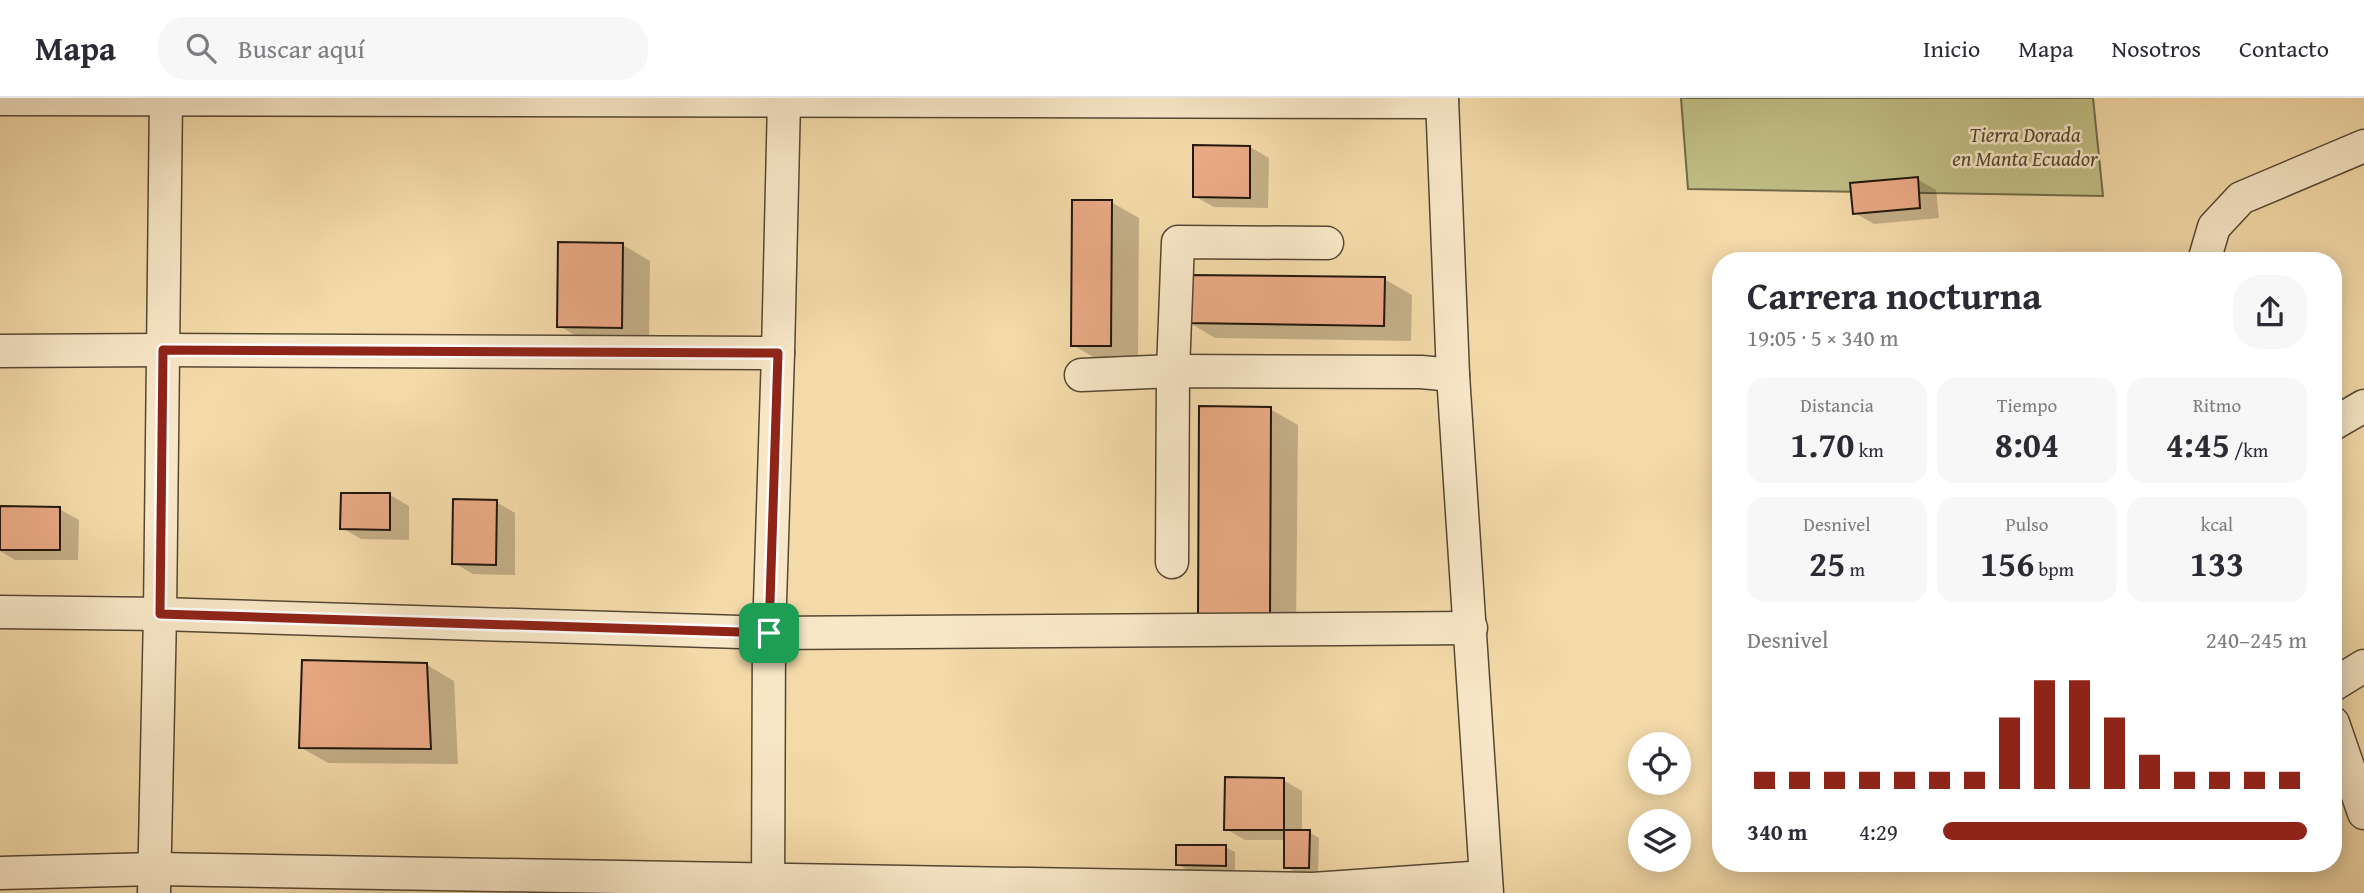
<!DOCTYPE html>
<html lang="es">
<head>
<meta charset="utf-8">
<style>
	body { margin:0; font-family:"Gentium Book Plus",serif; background:#f7f7f7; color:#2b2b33; height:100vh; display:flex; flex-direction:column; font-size:26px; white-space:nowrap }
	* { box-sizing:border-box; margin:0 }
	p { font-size:23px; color:#7c7c81 }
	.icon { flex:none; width:38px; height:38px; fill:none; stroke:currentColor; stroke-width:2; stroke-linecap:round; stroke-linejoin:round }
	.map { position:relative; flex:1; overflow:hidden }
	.sheet { position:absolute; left:1712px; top:154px; width:630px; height:620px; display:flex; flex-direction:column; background:#fff; border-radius:28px; box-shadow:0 4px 18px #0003 }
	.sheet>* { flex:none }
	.controls { position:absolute; left:1628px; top:634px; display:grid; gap:14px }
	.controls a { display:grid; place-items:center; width:63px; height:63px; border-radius:50%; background:#fff; box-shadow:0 4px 18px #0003; font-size:35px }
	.pin { position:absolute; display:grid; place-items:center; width:60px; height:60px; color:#fff; margin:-30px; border-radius:14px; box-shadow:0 4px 10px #0006 }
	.round { display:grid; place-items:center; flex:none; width:74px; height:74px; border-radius:28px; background:#f7f7f7 }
	.head { display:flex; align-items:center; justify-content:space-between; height:119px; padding:0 35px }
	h1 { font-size:38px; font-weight:700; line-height:52px }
	.metrics { display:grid; grid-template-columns:repeat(3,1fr); gap:10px; height:119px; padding:7px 35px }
	.metrics div { display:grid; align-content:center; border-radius:18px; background:#f7f7f7; text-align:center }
	.metrics b { font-size:35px; font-weight:700 }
	.metrics small { font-size:19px; font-weight:400 }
	.metrics p { font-size:19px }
	.chart { height:196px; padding:14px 35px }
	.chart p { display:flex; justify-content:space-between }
	.chart svg { width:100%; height:126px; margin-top:7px; stroke:#8f2418; stroke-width:6 }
	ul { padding:0 35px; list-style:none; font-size:23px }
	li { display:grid; grid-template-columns:112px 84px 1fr; align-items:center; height:52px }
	li i { height:18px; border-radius:9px; background:#8f2418 }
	header { display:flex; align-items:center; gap:42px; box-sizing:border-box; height:98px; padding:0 35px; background:#fff; border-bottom:2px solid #e1e1e2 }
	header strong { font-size:33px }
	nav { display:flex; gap:38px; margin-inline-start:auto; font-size:24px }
	.search { width:490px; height:63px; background:#f7f7f7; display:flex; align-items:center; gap:18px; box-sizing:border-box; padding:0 24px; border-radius:28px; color:#7c7c81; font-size:26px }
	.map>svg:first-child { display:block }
</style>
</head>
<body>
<header>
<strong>Mapa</strong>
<div class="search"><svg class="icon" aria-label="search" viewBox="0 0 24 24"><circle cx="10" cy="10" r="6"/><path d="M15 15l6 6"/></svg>Buscar aquí</div>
<nav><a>Inicio</a><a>Mapa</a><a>Nosotros</a><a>Contacto</a></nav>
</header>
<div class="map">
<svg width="2364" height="795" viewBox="0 0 2364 795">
	<rect width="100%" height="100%" fill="#f4daa9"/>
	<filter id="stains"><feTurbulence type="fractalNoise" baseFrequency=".00286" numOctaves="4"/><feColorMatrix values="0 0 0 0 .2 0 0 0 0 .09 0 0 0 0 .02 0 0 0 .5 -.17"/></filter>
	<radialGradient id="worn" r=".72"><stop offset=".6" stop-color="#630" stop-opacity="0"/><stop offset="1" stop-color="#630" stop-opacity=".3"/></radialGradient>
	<polygon fill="#c0be85" stroke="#716a49" stroke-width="2" points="1681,0 2093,0 2103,98 1688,91"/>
	<g fill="#0003">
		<polygon points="1250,49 1269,60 1268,110 1214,109 1194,98"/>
		<polygon points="1917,81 1936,92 1939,120 1874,126 1855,115"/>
		<polygon points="1111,104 1139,120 1138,263 1100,263 1073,247"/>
		<polygon points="623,147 650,163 649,244 587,244 559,228"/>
		<polygon points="1384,181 1412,197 1411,243 1215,240 1188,224"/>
		<polygon points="1270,311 1298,327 1296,534 1227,533"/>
		<polygon points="342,397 390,397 409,408 409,442 361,441 342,430"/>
		<polygon points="496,404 515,415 515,477 473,476 454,465"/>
		<polygon points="0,410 59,411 79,422 78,462 15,462 0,453"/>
		<polygon points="427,567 454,583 458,666 328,665 300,649"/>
		<polygon points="1283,682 1302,693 1302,734 1309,734 1319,740 1318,774 1295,774 1286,769 1286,742 1245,742 1226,731"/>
		<polygon points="1225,749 1235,754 1235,772 1187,772 1178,766"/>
	</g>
	<g fill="#e9a984" stroke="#22160d" stroke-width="2">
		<polygon points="1193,47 1250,48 1250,100 1193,99"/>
		<polygon points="1918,79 1920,110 1853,116 1850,85"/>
		<polygon points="1072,102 1112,102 1111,248 1071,248"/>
		<polygon points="558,144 623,145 622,230 557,229"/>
		<polygon points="1186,177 1385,179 1384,228 1186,225"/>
		<polygon points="1199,308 1271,309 1270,519 1198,519"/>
		<polygon points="341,395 390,395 390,432 340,431"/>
		<polygon points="453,401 497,402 496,467 452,466"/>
		<polygon points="0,408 60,409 60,452 0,452"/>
		<polygon points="302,562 427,565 431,651 299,650"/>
		<polygon points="1225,679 1284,680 1284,732 1224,732"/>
		<polygon points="1284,732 1310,732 1309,770 1284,770"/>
		<polygon points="1176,747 1226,747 1226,768 1176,767"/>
	</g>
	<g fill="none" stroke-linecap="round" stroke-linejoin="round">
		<defs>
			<g id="minor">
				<polyline points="1442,0 1453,277 1487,795"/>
				<polyline points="0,1 1442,4"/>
				<polyline points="2204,163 2214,129 2241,100 2364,48"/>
				<polyline points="0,253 163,252 778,255"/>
				<polyline points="1081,277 1173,273 1421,274 1453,277"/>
				<polyline points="2333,326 2364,308"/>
				<polyline points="1172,464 1173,273 1178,144 1327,145"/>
				<polyline points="0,514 160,516 769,535 1471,530"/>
				<polyline points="2333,587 2364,568"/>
				<polyline points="2333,625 2364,715"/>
				<polyline points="0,775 155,771 1313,791 1485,779"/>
				<polyline points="154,795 160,516 166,0"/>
				<polyline points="768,795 769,535 778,255 784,3"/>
			</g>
		</defs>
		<use href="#minor" stroke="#564734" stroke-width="35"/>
		<use href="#minor" stroke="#f8e7c7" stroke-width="32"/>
	</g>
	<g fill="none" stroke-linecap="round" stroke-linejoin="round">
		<defs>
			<polygon id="route" points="163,252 778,255 769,535 160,516"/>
		</defs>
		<use href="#route" stroke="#fff" stroke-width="14"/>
		<use href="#route" stroke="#8f2418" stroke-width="9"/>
	</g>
	<g text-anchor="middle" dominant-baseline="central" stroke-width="5" stroke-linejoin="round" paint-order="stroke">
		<g font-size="21" font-style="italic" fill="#514831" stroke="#f8e7c7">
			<text x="2025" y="36">Tierra Dorada<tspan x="2025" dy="24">en Manta Ecuador</tspan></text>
		</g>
	</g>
	<rect width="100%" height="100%" filter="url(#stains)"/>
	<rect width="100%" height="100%" fill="url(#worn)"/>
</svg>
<div class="controls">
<a><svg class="icon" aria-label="locate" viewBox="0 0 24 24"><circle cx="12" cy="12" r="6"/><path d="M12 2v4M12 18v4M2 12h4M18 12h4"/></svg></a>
<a><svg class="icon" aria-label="layers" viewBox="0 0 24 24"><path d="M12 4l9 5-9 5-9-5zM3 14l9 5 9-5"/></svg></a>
</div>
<div class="pin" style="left:769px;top:535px;background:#1e9e55"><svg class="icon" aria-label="arrive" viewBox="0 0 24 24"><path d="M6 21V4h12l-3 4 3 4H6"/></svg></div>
<section class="sheet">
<div class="head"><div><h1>Carrera nocturna</h1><p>19:05 · 5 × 340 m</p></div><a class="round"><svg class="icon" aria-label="share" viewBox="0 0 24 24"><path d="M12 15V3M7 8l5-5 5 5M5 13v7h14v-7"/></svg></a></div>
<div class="metrics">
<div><p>Distancia</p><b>1.70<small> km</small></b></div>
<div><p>Tiempo</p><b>8:04</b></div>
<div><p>Ritmo</p><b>4:45<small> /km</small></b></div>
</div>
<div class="metrics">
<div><p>Desnivel</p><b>25<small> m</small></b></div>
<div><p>Pulso</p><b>156<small> bpm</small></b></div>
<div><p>kcal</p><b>133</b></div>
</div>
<div class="chart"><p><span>Desnivel</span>240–245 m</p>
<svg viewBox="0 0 160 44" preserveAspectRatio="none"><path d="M5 44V38M15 44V38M25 44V38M35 44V38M45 44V38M55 44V38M65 44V38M75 44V19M85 44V6M95 44V6M105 44V19M115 44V32M125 44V38M135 44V38M145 44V38M155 44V38"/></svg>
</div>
<ul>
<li><b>340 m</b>4:29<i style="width:100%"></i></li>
</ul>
</section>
</div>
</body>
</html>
